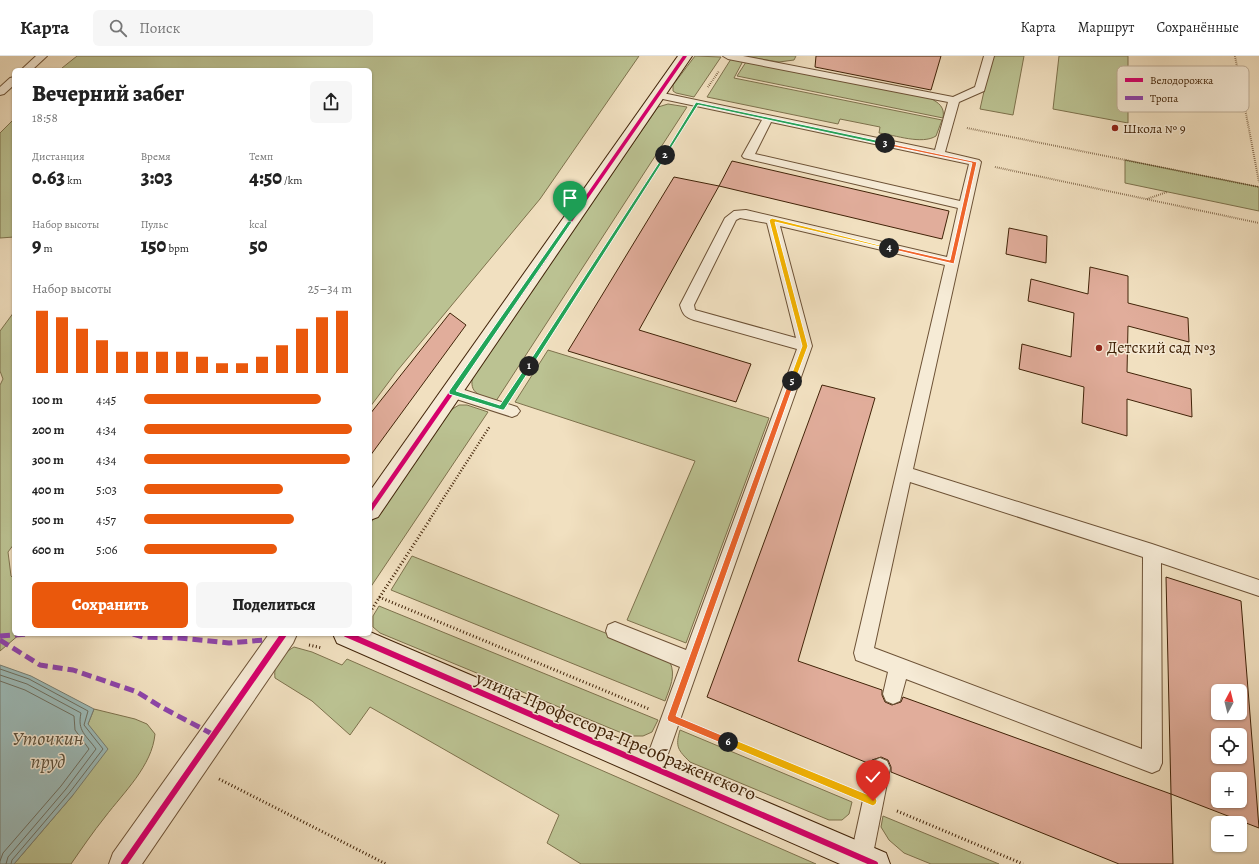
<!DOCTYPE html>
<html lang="ru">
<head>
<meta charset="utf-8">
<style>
	body { margin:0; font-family:Alegreya,serif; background:#f6f6f6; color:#222; height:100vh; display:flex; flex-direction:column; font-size:15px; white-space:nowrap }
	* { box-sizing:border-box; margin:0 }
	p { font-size:13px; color:#767676 }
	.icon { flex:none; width:22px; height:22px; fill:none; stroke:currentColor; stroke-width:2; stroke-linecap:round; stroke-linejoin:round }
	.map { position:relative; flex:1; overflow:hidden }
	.panel { position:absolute; left:12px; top:12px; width:360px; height:568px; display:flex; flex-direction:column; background:#fff; border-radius:6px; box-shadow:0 1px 3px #0004 }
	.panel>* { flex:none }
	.needle { width:26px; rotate:7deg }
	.fabs { position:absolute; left:1211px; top:628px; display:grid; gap:8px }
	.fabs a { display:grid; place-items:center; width:36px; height:36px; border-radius:6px; background:#fff; box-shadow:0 1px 3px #0004; font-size:20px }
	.pin { position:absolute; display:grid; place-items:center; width:34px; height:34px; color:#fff; margin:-41px -17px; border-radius:50% 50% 50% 0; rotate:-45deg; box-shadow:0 0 4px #0007 }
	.pin .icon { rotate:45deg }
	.km { position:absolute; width:20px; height:20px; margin:-10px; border-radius:50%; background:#222; color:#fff; font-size:11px; line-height:20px; text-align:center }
	.round { display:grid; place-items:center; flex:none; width:42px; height:42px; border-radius:6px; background:#f6f6f6 }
	.overview { display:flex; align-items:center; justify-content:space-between; height:68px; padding:0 20px }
	h1 { font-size:22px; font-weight:800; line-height:30px }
	.stats { display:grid; grid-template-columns:repeat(3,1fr); gap:6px; height:68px; padding:4px 20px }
	.stats div { display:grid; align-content:center }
	.stats b { font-size:20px; font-weight:800 }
	.stats small { font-size:11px; font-weight:400 }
	.stats p { font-size:11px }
	.chart { height:112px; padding:8px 20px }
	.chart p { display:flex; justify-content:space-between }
	.chart svg { width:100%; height:72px; margin-top:4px; stroke:#ea580c; stroke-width:6 }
	.button { display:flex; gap:8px; margin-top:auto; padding:8px 20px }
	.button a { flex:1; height:46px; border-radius:6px; background:#ea580c; color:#fff; font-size:16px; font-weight:800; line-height:46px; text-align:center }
	.button a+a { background:#f6f6f6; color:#222 }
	ul { padding:0 20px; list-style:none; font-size:13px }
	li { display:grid; grid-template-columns:64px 48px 1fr; align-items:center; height:30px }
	li i { height:10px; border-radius:5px; background:#ea580c }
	header { display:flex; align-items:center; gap:24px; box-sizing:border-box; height:56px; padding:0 20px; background:#fff; border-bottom:1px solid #e0e0e0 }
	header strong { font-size:19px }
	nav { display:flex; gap:22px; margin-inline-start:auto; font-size:14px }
	.search { width:280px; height:36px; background:#f6f6f6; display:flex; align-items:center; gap:10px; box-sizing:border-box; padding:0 14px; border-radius:6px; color:#767676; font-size:15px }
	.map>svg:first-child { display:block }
</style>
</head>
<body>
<header>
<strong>Карта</strong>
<div class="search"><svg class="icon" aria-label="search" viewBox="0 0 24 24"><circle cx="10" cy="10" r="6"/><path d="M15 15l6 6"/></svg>Поиск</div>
<nav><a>Карта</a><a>Маршрут</a><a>Сохранённые</a></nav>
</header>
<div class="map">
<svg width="1259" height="808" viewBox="0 0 1259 808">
	<rect width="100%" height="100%" fill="#f1e0c0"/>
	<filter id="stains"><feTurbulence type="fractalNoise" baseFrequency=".005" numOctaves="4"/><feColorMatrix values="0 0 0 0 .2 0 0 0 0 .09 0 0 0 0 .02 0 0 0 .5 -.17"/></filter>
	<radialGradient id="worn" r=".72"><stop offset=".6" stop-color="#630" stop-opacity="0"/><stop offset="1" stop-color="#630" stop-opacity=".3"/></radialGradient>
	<g fill="#bbc292" stroke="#7e724d">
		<polygon points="77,0 639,0 540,143 397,315 370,351 370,14 61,14 62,12"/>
		<polygon points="695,0 721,1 694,41 676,37 673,35 673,29"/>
		<polygon points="743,0 796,0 794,4 779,6"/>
		<polygon points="992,0 1024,0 1013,59 980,53"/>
		<polygon points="1059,0 1128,0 1128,67 1053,53"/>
		<path d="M 731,3 L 743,5 L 734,22 L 942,64 L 936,80 C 922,89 895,79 879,77 L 880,71 L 840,63 L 838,68 L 707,41 Z"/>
		<path d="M 746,6 L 930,42 C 939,47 945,51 943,62 L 737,20 Z"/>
		<path d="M 668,48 L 687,51 L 496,345 C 481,339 468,339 473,319 L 658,51 Z"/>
		<polygon points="14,63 14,181 0,182 0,77"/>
		<polygon points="1125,104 1259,131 1259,155 1125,127"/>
		<polygon points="14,256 14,488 8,496 11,520 14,523 14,578 20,578 0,595 0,329 3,323 0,315 0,275"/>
		<polygon points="548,294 769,362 686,587 627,564 695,405 515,346"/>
		<polygon points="459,349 467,349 488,356 370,532 370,468 441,363 449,355"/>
		<path d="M 412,500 L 613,580 L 670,606 C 676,620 670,631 665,645 L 391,534 Z"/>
		<polygon points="379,550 658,664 652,676 643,680 629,680 380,577 373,571 373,560"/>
		<path d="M 294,591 L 312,596 L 342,609 L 347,603 L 816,808 L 581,808 L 547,787 L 559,759 L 370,651 L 350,679 L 312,645 L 275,622 C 273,607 282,598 294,591 Z"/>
		<path d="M 94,653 L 135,663 L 147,668 L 155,678 C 152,710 124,736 105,761 C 93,776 82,792 71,808 L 14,808 L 73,739 L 88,668 Z"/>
		<path d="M 680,674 L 852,746 L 849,758 L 842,764 L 829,764 L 690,706 C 678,694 675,691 680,674 Z"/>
		<polygon points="883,760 999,808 931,808 904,797 889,784 881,771"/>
	</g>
	<polygon fill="#9cbbb9" stroke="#787e72" points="0,609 31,620 94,653 88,668 108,693 73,739 14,808 0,808"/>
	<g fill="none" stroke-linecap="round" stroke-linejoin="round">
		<g stroke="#6e6f60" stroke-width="1">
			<polyline points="0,613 29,623 88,655 84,669 103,693 70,736 12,804 11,808"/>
			<path d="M 0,619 L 27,628 L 81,657 C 77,675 86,679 96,693 L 66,733 L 8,801 L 6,808"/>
			<polyline points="0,625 25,634 74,660 75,674 89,693 61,730 3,797 0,805"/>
		</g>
	</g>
	<g fill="#e1ad9b" stroke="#412308" fill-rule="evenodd">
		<polygon points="816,0 941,0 931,34 815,11"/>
		<polygon points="732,105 949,155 942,183 719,130"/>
		<polygon points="674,121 719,130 639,274 751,308 736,346 568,295"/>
		<polygon points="1009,172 1047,180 1046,207 1006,198"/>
		<polygon points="1090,211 1128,220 1128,247 1188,262 1189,286 1128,270 1127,316 1191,333 1192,361 1127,343 1127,380 1082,367 1084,331 1019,313 1022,288 1071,301 1074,257 1028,245 1031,223 1088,238"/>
		<polygon points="450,257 466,269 370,400 370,358"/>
		<polygon points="822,329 875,342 798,605 882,634 882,639 885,646 892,649 901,646 903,641 1171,738 1173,808 1119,808 891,716 891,711 888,704 881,701 872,704 870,708 707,641"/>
		<path d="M 1166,521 L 1241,545 L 1259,772 L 1171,738 ZM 1218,635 L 1240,635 L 1240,657 L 1218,657 ZM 1218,679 L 1240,679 L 1240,701 L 1218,701 ZM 1218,723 L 1240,723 L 1240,745 L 1218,745 Z"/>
	</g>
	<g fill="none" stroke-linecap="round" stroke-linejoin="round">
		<defs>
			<g id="lane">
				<polygon points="36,0 47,0 32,14 21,14"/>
				<path d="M 723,0 L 743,0 L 953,41 L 975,31 L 984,0 L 994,0 L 984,35 L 959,46 L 945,96 L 979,104 L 981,106 L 913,413 L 1152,488 L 1259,524 L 1259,540 L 1161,507 L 1162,707 L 1159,714 L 1152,717 L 906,623 L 900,645 L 893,648 L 886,645 L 883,638 L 888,616 L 856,604 L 854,597 L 945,209 L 780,170 L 812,290 L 663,712 L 660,719 L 653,722 L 646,719 L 643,712 L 680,611 L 608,581 L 606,575 L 608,569 L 615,566 L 686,594 L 797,293 L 694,264 C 685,261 683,259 680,249 L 725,162 L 734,155 L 746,154 L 947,201 L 958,152 L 744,102 L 742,100 L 762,64 L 658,42 L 653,39 L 658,36 L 935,94 L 948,46 L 728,3 ZM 771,66 L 969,108 L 960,145 L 755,98 ZM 740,162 L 767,167 L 796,282 L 695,254 L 694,249 L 736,164 ZM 910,426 L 1143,501 L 1142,693 L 874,592 Z"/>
				<polygon points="14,21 14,29 4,38 0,39 0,31 10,22"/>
				<polygon points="452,330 517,351 520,355 517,359 512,361 447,340 445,336 447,332"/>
				<polygon points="880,702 887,705 890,712 871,808 849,808 870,712 873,705"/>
			</g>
			<polygon id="street" points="269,578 297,578 293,587 142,808 109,808 113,797"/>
			<g id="secondary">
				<polygon points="678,0 692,0 378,461 370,464 370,435"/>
				<polygon points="370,576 886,797 890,808 840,808 337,587 333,578 370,578"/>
			</g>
		</defs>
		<use href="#lane" stroke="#6d5236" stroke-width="2"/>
		<use href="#street" stroke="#6d5236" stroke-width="2"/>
		<use href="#secondary" stroke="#412308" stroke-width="2"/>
		<g stroke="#412308" stroke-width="2" stroke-dasharray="0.5 1.5" stroke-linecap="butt">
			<polyline points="1235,0 1259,126"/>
			<polyline points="708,31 719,15"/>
			<polyline points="967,72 1259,131"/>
			<polyline points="995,111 1259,167"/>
			<polyline points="1147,143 1167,136"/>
			<polyline points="600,200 687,64"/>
		</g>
		<g stroke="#412308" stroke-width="2.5" stroke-dasharray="1 2" stroke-linecap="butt">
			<polyline points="514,334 600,199"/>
			<polyline points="430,463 490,370"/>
		</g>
		<g stroke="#412308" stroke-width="3" stroke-dasharray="1 2.5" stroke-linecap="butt">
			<polyline points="379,541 649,653"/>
			<polyline points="370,556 431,462"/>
			<polyline points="309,589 322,592"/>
			<polyline points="694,671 850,736"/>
			<polyline points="219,723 386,808"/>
			<polyline points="897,755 1023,808"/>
		</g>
		<use href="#lane" fill="#f6ebd6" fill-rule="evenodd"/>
		<use href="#street" fill="#f6ebd6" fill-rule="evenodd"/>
		<use href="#secondary" fill="#f6ebd6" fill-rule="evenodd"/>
		<g stroke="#8e44ad" stroke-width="5" stroke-dasharray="10 5" stroke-linecap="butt">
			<polyline points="133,578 143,581 179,582 229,587 264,584"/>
			<polyline points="0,580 28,578"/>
			<polyline points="0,584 40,609 73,614 137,636 163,652 214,679"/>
		</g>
		<defs>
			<polyline id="cycleway-far2" points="546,200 685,0"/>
			<polyline id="cycleway-far1" points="370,454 547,199"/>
			<g id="cycleway">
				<polyline points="346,578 875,808"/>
				<polyline points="124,808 284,578"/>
			</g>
		</defs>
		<use href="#cycleway-far2" stroke="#f6ebd6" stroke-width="5.5"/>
		<use href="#cycleway-far1" stroke="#f6ebd6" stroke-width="7"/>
		<use href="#cycleway" stroke="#f6ebd6" stroke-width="8"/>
		<use href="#cycleway-far2" stroke="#d6006c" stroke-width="3.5"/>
		<use href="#cycleway-far1" stroke="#d6006c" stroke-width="4.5"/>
		<use href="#cycleway" stroke="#d6006c" stroke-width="6"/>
	</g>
	<polygon fill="#22a559" stroke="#fff" points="568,165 572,166 456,335 500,349 527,309 531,309 531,312 504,354 502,354 449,338 449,335"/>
	<polygon fill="#22a559" stroke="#fff" points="665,97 667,99 531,312 527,312 527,309"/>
	<polygon fill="#22a559" stroke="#fff" points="696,46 885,86 887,87 885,89 698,49 666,100 663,100"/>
	<polygon fill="#f0652b" stroke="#fff" points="883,86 977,106 954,208 886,192 889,190 950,204 972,107 885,89"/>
	<polygon fill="#f5b400" stroke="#fff" points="772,162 891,192 889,193 775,166 808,290 795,325 792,327 789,325 802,290 769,164"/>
	<polygon fill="#f0652b" stroke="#fff" points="792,322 795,325 676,660 731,683 733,686 731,688 728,690 668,665 667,662 789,325"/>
	<polygon fill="#f5b400" stroke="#fff" points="728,681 876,742 877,745 876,748 873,750 725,688 724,686 725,683"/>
	<g fill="#8f2418" stroke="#f6ebd6" stroke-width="1.5">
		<circle cx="1115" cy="72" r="4"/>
		<circle cx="1099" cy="292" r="4"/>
	</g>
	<g text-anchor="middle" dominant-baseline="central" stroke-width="3" stroke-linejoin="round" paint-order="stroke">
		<g font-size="13" fill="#412308" stroke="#f6ebd6" text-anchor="start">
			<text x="1123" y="72">Школа № 9</text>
		</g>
		<g font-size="16" fill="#412308" stroke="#f6ebd6" text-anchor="start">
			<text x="1107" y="292">Детский сад №3</text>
		</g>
		<g font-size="19" fill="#412308" stroke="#f6ebd6">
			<text transform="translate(616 680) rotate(23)">улица Профессора Преображенского</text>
		</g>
		<g font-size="20" font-style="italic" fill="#5c513d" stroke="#f6ebd6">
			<text x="48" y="682">Уточкин<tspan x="48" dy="23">пруд</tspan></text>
		</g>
	</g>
	<rect x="1117" y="10" width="132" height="46" rx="6" fill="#f6ebd6" stroke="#c0af98" stroke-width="1"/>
	<rect x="1125" y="22" width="18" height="4" fill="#d6006c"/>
	<rect x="1125" y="40" width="18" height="4" fill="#8e44ad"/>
	<g font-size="11" fill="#412308">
		<text x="1150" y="28">Велодорожка</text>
		<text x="1150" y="46">Тропа</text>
	</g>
	<rect width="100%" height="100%" filter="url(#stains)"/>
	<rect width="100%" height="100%" fill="url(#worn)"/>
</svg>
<div class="fabs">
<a><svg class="needle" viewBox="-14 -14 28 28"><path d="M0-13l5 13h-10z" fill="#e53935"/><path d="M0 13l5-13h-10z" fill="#767676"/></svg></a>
<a><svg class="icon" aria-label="locate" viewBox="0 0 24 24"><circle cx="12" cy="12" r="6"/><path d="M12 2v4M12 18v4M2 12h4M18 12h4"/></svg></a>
<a>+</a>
<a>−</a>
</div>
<div class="pin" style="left:570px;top:166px;background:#1e9e55"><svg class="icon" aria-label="arrive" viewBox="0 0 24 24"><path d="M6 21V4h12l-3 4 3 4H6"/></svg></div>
<div class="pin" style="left:873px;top:745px;background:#d93025"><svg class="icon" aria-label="check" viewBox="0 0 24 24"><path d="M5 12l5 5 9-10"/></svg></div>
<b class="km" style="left:529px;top:310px">1</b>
<b class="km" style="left:665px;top:99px">2</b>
<b class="km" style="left:885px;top:87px">3</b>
<b class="km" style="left:889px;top:192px">4</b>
<b class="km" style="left:792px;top:325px">5</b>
<b class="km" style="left:728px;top:686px">6</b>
<section class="panel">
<div class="overview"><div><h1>Вечерний забег</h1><p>18:58</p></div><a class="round"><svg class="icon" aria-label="share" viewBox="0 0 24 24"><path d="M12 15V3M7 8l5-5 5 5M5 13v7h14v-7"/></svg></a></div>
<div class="stats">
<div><p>Дистанция</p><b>0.63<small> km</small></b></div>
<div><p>Время</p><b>3:03</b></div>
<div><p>Темп</p><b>4:50<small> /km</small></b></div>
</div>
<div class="stats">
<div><p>Набор высоты</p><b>9<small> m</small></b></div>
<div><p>Пульс</p><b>150<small> bpm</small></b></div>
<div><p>kcal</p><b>50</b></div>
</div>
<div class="chart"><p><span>Набор высоты</span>25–34 m</p>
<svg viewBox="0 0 160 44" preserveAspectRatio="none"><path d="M5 44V6M15 44V10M25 44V17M35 44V24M45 44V31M55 44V31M65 44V31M75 44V31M85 44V34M95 44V38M105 44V38M115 44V34M125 44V27M135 44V17M145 44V10M155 44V6"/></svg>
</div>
<ul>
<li><b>100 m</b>4:45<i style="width:85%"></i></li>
<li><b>200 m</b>4:34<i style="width:100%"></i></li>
<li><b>300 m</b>4:34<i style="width:99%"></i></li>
<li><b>400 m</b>5:03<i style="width:67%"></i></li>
<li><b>500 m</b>4:57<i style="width:72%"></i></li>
<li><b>600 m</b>5:06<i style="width:64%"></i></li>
</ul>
<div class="button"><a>Сохранить</a><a>Поделиться</a></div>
</section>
</div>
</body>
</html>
